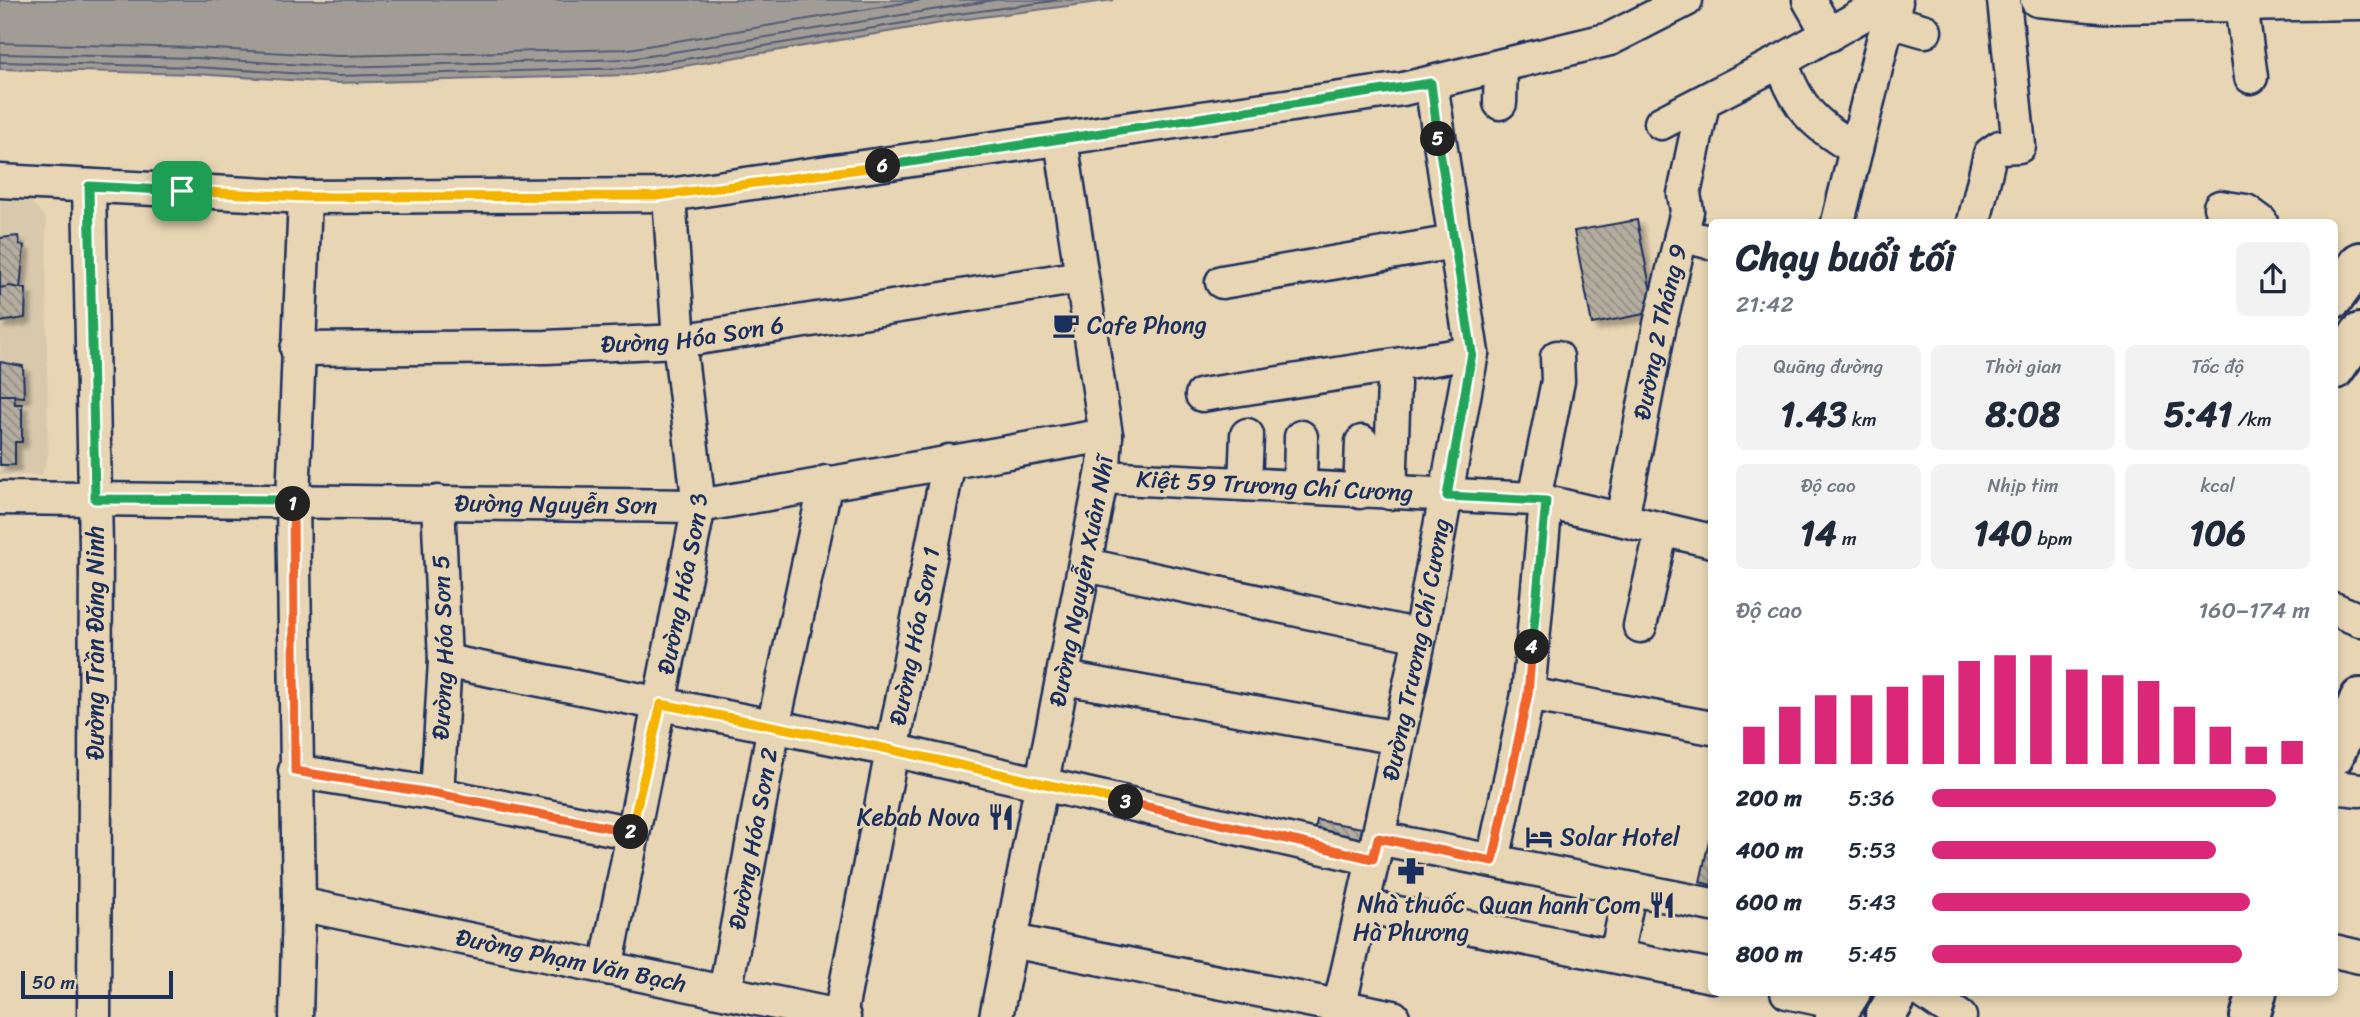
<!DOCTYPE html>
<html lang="vi">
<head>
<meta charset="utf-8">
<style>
	body { margin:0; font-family:Sriracha,sans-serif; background:#f2f2f3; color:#1f2937; height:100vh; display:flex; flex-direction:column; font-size:26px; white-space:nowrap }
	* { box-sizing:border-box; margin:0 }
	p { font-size:23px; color:#747a83 }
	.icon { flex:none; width:38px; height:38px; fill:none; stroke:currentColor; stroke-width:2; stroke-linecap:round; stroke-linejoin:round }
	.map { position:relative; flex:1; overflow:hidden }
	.side { position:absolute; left:1708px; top:219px; width:630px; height:777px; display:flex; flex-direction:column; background:#fff; border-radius:10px; box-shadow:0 4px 10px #0003 }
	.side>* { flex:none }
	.scale { position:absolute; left:21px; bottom:18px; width:152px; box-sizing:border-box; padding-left:7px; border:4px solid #1b2f5e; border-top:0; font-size:19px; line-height:24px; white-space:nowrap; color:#1b2f5e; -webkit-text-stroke:5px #e7d5b3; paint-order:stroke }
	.pin { position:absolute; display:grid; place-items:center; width:60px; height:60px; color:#fff; margin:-30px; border-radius:14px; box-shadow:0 4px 10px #0006 }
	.km { position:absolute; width:35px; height:35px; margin:-18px; border-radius:50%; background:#222; color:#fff; font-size:19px; line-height:35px; text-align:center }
	.round { display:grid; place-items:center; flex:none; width:74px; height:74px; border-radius:10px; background:#f2f2f3 }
	.summary { display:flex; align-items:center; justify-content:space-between; height:119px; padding:0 28px }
	h1 { font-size:38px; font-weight:700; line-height:52px }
	.stats { display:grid; grid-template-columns:repeat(3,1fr); gap:10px; height:119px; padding:7px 28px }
	.stats div { display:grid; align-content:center; border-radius:10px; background:#f2f2f3; text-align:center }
	.stats b { font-size:35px; font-weight:700 }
	.stats small { font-size:19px; font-weight:400 }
	.stats p { font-size:19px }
	.chart { height:196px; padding:14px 28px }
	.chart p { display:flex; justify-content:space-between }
	.chart svg { width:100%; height:126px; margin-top:7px; stroke:#db2777; stroke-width:6 }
	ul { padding:0 28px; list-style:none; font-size:23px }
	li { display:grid; grid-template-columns:112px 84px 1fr; align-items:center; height:52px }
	li i { height:18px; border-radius:9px; background:#db2777 }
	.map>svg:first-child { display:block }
</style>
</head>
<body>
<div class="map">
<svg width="2360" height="1017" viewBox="0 0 2360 1017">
	<defs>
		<pattern id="building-back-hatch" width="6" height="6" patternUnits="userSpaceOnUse" patternTransform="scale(1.75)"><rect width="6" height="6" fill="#b4ac9e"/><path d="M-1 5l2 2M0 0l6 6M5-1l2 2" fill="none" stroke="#928c84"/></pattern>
		<filter id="shadow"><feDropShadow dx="5.5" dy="5.5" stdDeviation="2" flood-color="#0004"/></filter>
	</defs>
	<rect width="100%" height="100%" fill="#e7d5b3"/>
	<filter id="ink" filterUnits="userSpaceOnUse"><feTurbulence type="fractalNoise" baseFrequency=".0143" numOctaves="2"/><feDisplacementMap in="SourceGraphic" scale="14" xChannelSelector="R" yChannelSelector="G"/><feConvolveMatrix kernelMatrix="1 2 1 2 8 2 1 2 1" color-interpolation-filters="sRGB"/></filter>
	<g filter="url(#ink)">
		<polygon fill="#d8c9ad" points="0,201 31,202 46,218 48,456 42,475 0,475"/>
		<polygon fill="#a19c96" stroke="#6b7080" stroke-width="2" points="0,0 1114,0 959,20 631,75 337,83 195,74 0,69"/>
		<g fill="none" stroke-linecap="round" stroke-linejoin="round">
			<g stroke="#515b74" stroke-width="2">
				<polyline points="0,43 196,48 338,56 629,49 922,0"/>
				<polyline points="0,54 196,58 338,67 630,59 994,0"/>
				<polyline points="0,62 195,67 337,76 631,68 958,14 1060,0"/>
			</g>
		</g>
		<g fill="url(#building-back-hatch)" stroke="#1b2f5e" stroke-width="2" filter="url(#shadow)">
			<polygon points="1637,220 1655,312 1592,324 1574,231"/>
			<polygon points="18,236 20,245 24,246 20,289 0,288 0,238"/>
			<polygon points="9,286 26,289 25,318 0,322 0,288"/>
			<polygon points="0,362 23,366 24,397 0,395"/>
			<polygon points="0,395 14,395 15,404 22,404 22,442 15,442 15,465 0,465"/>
			<polygon points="1317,820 1362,828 1360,840 1315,832"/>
			<polygon points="1712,827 1712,885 1700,882"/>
		</g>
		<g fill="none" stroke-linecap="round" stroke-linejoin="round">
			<defs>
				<g id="minor">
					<polyline points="1809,0 1829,35"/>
					<polyline points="2037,0 2112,7 2360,3"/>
					<polyline points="2241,5 2251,77"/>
					<polyline points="1890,21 1925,31"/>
					<path d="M 1781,61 C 1797,108 1814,125 1856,149"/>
					<polyline points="1500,103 1501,66"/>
					<polyline points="1661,123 1781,61 1889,0"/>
					<polyline points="0,181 305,197 669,195 1403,89 1610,39 1686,0"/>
					<polyline points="89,186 96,548 94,1017"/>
					<polyline points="2220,207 2246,211 2261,222"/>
					<polyline points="1838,222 1883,40 1896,2"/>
					<polyline points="1974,222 1990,154 2000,147 2019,146 2004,0"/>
					<polyline points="1681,235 1712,243"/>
					<polyline points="1222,282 1454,242"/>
					<path id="s1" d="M 297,349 L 546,347 L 679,341 L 1081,277"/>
					<polyline points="1202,395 1472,353"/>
					<path id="s2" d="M 1102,477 L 1534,499 L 1712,541"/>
					<polyline points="1245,484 1247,435"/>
					<polyline points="1300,488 1301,437"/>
					<polyline points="1360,492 1362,442"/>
					<polyline points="1390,493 1394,383"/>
					<path id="s3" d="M 0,498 L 699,506 L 1106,435"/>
					<polyline points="1534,499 1558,381 1557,357"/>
					<path id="s4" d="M 1622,519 L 1660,324 L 1687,211 L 1684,194 L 1703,103"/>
					<polyline points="1086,565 1420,636"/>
					<polyline points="2334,609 2360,620"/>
					<polyline points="1640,626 1662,529"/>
					<polyline points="445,661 892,750 1373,859"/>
					<polyline points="1064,678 1398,738"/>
					<polyline points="1528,694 1712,728"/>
					<polyline points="295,771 437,794 633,833"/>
					<polyline points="2334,787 2360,790"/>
					<path id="s5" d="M 437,794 L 445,661 L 438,502"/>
					<polyline points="1378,838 1712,905"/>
					<polyline points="1493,861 1528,694 1546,501"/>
					<path id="s6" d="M 299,904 L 844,1017"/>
					<polyline points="1363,906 1712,976"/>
					<polyline points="1012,941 1393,1017"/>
					<polyline points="2334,951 2360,957"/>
					<polyline points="1616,956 1630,889"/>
					<path id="s7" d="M 606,968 L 699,506 L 679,341 L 669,195"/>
					<path id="s8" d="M 725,992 L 777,709 L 826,482"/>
					<polyline points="1787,992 1843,1004"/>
					<polyline points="1923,992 1960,1017"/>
					<path id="s9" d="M 840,1016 L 949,461"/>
					<polyline points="296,1017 299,904 293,500 305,197"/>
					<path id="s10" d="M 996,1017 L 1104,465 L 1106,435 L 1061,140"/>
					<path id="s11" d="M 1337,1017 L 1378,838 L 1420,636 L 1472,353 L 1431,83"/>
				</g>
				<g id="major">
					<polyline points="2334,756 2360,698"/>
					<polyline points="2250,1017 2257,992"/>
				</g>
				<g id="highway">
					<polyline points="2334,298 2360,262"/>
					<polyline points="2334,370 2360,333"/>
					<polyline points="1835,1017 1851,992"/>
					<polyline points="1885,1017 1900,992"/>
				</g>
			</defs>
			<use href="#minor" stroke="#1b2f5e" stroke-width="37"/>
			<use href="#major" stroke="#1b2f5e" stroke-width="44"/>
			<use href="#highway" stroke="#1b2f5e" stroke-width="44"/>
			<use href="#minor" stroke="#e7d5b3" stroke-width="32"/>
			<use href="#major" stroke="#e7d5b3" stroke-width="38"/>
			<use href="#highway" stroke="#e7d5b3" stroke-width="38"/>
		</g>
	</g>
	<g fill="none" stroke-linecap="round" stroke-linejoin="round" filter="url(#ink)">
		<defs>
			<polyline id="split-1" points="182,191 89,186 95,499 293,500 293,504"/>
			<polyline id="split-2" points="293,504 295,771 437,794 631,832"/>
			<polyline id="split-3" points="631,832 661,704 879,747 1126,802"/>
			<polyline id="split-4" points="1126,802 1373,859 1378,838 1493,861 1528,694 1532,647"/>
			<polyline id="split-5" points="1438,139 1472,353 1447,496 1546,501 1532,647"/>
			<polyline id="split-6" points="883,166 1431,83 1438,139"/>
			<polyline id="split-7" points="182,191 305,197 657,196 883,166"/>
		</defs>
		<use href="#split-1" stroke="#fff" stroke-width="14"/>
		<use href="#split-2" stroke="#fff" stroke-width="14"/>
		<use href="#split-3" stroke="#fff" stroke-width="14"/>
		<use href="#split-4" stroke="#fff" stroke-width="14"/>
		<use href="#split-5" stroke="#fff" stroke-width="14"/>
		<use href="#split-6" stroke="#fff" stroke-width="14"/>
		<use href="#split-7" stroke="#fff" stroke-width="14"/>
		<use href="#split-1" stroke="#22a559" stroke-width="9"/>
		<use href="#split-2" stroke="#f0652b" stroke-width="9"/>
		<use href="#split-3" stroke="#f5b400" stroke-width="9"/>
		<use href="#split-4" stroke="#f0652b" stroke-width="9"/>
		<use href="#split-5" stroke="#22a559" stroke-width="9"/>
		<use href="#split-6" stroke="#22a559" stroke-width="9"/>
		<use href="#split-7" stroke="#f5b400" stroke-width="9"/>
	</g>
	<defs>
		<symbol id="cafe-bare" viewBox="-9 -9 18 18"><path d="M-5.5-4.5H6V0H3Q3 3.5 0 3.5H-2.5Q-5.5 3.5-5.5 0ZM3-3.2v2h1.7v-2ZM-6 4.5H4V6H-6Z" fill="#1b2f5e" stroke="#e7d5b3" stroke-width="2.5" paint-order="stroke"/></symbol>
		<symbol id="restaurant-bare" viewBox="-9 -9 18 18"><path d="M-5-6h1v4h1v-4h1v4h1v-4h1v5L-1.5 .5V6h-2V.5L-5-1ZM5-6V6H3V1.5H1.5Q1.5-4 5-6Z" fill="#1b2f5e" stroke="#e7d5b3" stroke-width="2.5" paint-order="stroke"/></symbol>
		<symbol id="hotel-bare" viewBox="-9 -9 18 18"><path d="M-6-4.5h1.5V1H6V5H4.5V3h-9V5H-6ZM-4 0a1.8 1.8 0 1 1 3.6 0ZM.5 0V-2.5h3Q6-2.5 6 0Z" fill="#1b2f5e" stroke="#e7d5b3" stroke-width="2.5" paint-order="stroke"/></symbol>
		<symbol id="pharmacy-bare" viewBox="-9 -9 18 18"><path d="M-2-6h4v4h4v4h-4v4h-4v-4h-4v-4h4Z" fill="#1b2f5e" stroke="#e7d5b3" stroke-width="2.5" paint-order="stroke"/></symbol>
	</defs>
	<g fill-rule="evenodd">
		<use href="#cafe-bare" x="1047" y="306" width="38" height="38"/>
		<use href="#restaurant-bare" x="982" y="798" width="38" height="38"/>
		<use href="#hotel-bare" x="1520" y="818" width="38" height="38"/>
		<use href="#pharmacy-bare" x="1392" y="852" width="38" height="38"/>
		<use href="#restaurant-bare" x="1643" y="886" width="38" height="38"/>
	</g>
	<g text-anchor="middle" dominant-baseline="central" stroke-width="6" stroke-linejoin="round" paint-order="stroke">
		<g font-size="24" fill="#1b2f5e" stroke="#e7d5b3" text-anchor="start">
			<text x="1087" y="325">Cafe Phong</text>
			<text x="980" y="817" text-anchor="end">Kebab Nova</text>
			<text x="1560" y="837">Solar Hotel</text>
			<text x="1411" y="904" text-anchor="middle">Nhà thuốc<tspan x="1411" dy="28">Hà Phương</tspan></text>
			<text x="1641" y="905" text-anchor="end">Quan hanh Com</text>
		</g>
		<g font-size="24" fill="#1b2f5e" stroke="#e7d5b3">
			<text stroke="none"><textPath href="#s4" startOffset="191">Đường 2 Tháng 9</textPath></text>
			<text stroke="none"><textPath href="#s1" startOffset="396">Đường Hóa Sơn 6</textPath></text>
			<text stroke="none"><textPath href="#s2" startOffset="173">Kiệt 59 Trương Chí Cương</textPath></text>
			<text stroke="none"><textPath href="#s3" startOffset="556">Đường Nguyễn Sơn</textPath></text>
			<text stroke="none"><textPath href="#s10" startOffset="444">Đường Nguyễn Xuân Nhĩ</textPath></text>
			<text stroke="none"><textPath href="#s7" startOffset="392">Đường Hóa Sơn 3</textPath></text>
			<text stroke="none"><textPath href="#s9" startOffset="387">Đường Hóa Sơn 1</textPath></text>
			<text transform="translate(95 643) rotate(-90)">Đường Trần Đăng Ninh</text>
			<text stroke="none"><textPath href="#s5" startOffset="147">Đường Hóa Sơn 5</textPath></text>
			<text stroke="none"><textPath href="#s11" startOffset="376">Đường Trương Chí Cương</textPath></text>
			<text stroke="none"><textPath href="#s8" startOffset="156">Đường Hóa Sơn 2</textPath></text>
			<text stroke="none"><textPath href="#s6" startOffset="278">Đường Phạm Văn Bạch</textPath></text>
		</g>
	</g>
</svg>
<div class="scale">50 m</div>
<div class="pin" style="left:182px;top:191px;background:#1e9e55"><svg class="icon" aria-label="arrive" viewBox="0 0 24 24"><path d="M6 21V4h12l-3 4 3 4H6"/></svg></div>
<b class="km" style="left:293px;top:504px">1</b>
<b class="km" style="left:631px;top:832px">2</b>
<b class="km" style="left:1126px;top:802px">3</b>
<b class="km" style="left:1532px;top:647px">4</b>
<b class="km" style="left:1438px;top:139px">5</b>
<b class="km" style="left:883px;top:166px">6</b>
<section class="side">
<div class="summary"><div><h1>Chạy buổi tối</h1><p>21:42</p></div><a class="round"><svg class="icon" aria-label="share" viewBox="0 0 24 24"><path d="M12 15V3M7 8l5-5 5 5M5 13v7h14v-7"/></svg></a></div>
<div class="stats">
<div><p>Quãng đường</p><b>1.43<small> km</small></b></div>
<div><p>Thời gian</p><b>8:08</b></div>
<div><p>Tốc độ</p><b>5:41<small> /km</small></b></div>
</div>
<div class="stats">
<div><p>Độ cao</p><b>14<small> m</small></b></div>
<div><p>Nhịp tim</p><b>140<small> bpm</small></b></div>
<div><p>kcal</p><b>106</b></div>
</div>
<div class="chart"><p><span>Độ cao</span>160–174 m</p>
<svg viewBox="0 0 160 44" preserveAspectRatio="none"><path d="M5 44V31M15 44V24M25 44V20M35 44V20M45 44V17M55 44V13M65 44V8M75 44V6M85 44V6M95 44V11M105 44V13M115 44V15M125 44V24M135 44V31M145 44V38M155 44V36"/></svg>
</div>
<ul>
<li><b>200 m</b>5:36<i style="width:91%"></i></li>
<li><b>400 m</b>5:53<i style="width:75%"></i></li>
<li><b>600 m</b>5:43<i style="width:84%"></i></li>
<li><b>800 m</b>5:45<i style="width:82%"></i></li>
</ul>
</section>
</div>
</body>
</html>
